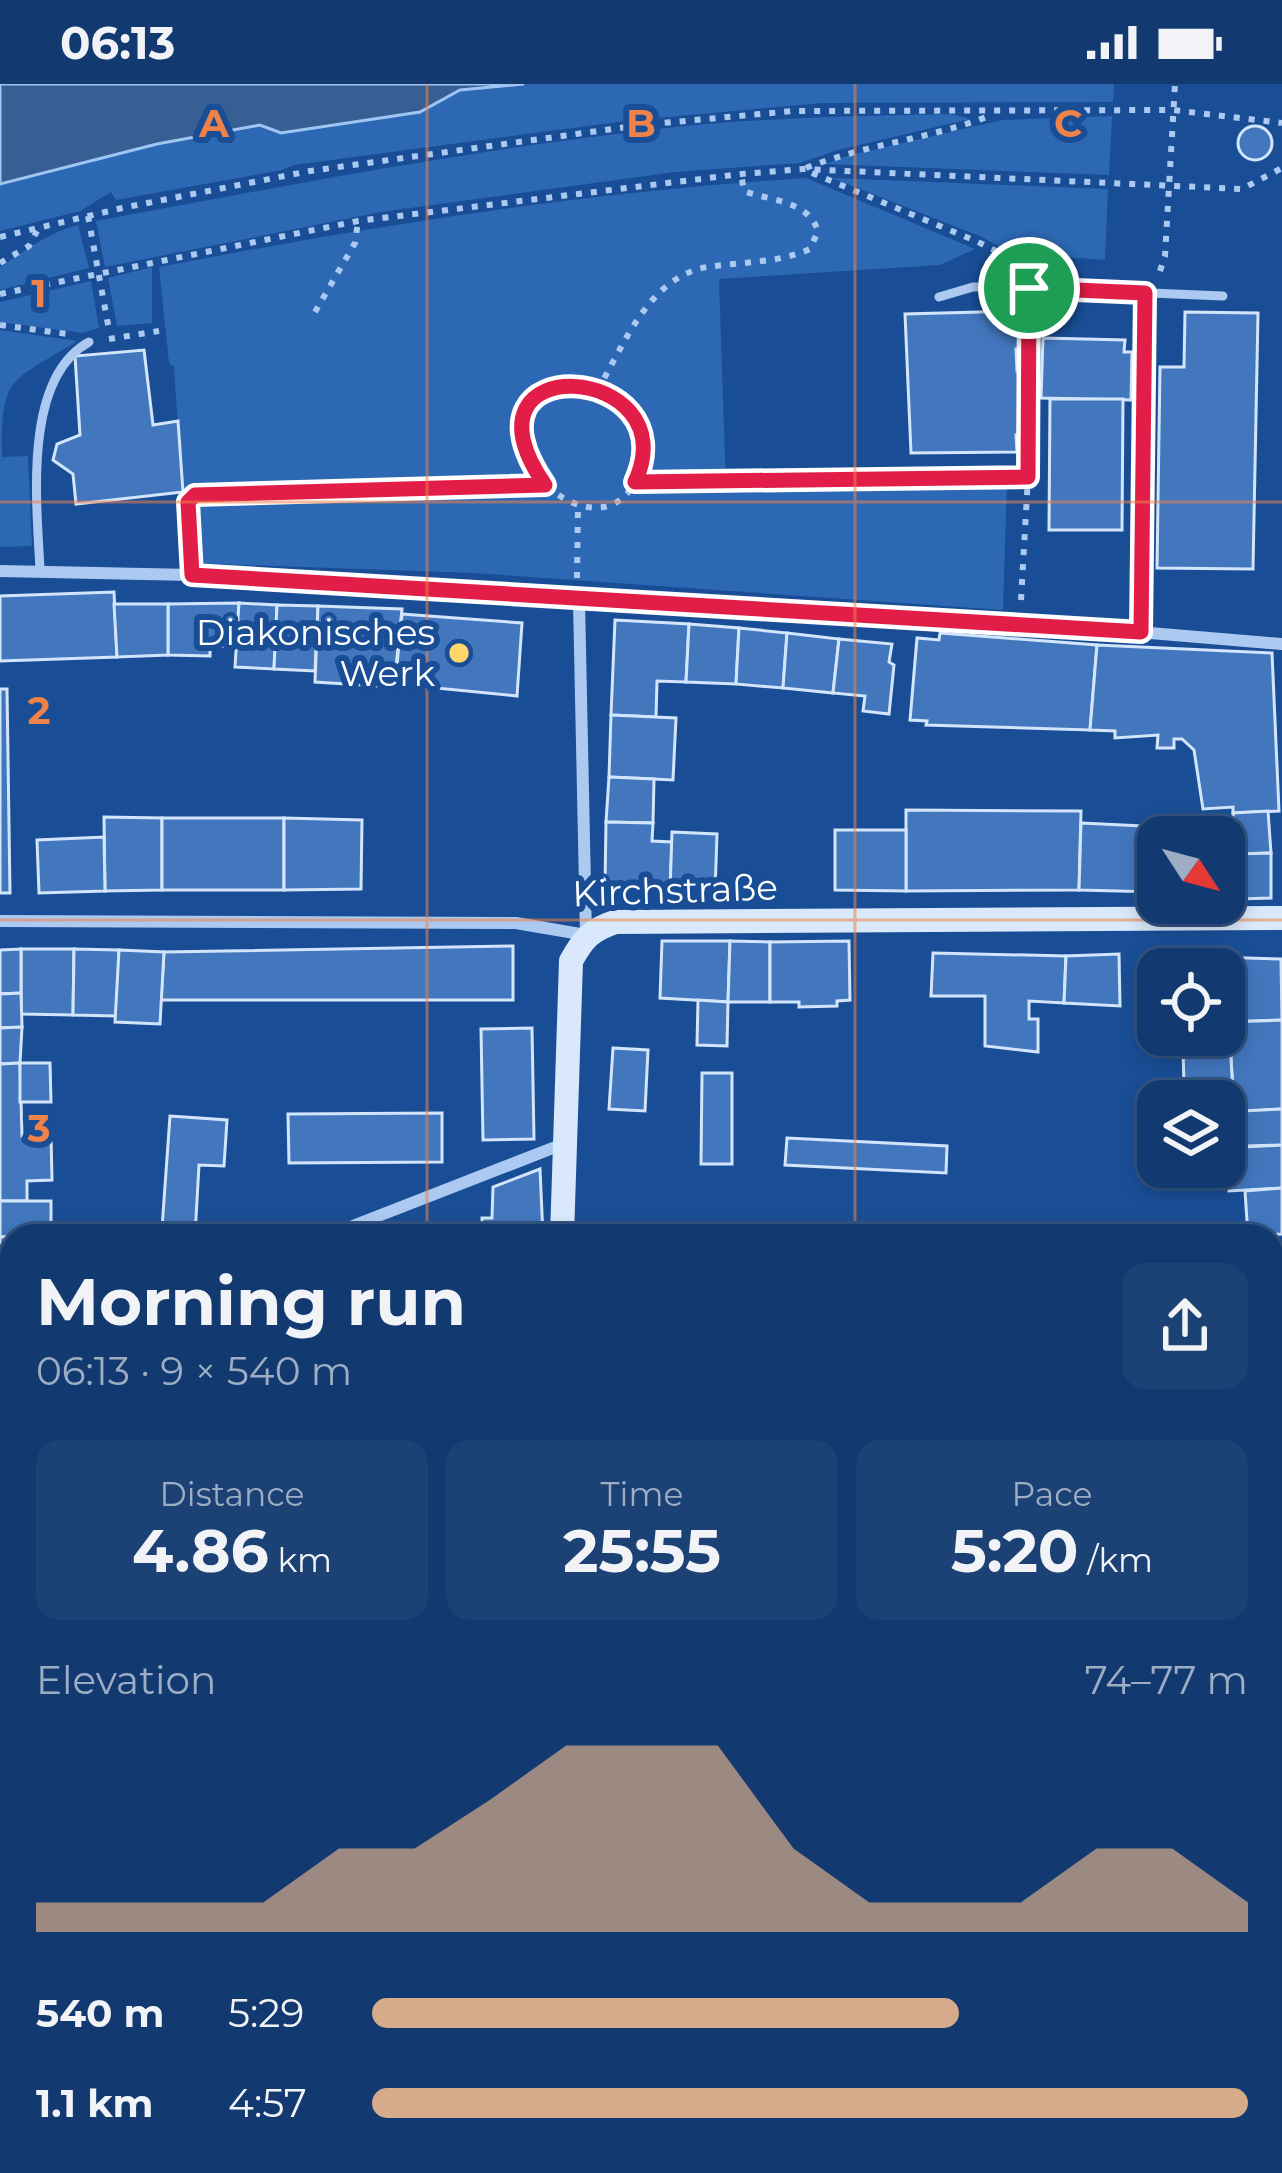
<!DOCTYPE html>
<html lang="en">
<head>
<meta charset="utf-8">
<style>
	body { margin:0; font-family:Montserrat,sans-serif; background:#1c4175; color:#f1f3f6; height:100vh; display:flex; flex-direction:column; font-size:45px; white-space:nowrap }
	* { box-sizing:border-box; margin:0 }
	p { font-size:39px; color:#9dadc3 }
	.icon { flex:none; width:66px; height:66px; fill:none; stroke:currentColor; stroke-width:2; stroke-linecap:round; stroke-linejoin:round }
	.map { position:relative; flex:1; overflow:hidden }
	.side { position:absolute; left:0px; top:1140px; width:1284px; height:951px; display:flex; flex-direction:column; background:#133a70; border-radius:36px 36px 0 0; box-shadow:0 6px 18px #0003,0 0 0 3px #325483 }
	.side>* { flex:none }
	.needle { width:78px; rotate:126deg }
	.buttons { position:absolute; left:1137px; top:732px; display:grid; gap:24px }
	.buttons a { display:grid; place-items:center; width:108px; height:108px; border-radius:24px; background:#133a70; box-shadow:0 6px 18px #0003,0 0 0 3px #325483; font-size:60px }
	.pin { position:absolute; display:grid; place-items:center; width:102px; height:102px; color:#fff; margin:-51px; border:6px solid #fff; border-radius:50%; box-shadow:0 3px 12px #0007 }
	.round { display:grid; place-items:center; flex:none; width:126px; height:126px; border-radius:24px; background:#1c4175 }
	.head { display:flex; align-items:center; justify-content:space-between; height:204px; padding:0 36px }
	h1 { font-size:66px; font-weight:700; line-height:90px }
	.stats { display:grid; grid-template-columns:repeat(3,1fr); gap:18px; height:204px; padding:12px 36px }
	.stats div { display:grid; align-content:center; border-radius:24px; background:#1c4175; text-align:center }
	.stats b { font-size:60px; font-weight:700 }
	.stats small { font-size:33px; font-weight:400 }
	.stats p { font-size:33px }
	.chart { height:336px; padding:24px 36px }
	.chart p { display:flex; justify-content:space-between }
	.chart svg { width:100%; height:216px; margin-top:12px; fill:#d6ab8b; opacity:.7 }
	ul { padding:0 36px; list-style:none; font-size:39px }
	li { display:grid; grid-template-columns:192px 144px 1fr; align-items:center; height:90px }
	li i { height:30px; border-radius:15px; background:#d6ab8b }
	.status { display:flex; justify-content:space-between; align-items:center; height:84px; padding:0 60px; background:#133a70; direction:ltr }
	.status svg { height:33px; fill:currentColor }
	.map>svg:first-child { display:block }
</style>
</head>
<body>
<div class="status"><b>06:13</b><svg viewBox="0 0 49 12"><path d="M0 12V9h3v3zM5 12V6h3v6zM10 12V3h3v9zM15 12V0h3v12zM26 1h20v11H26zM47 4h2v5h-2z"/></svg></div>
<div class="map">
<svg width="1282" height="2089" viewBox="0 0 1282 2089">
	<rect width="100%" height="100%" fill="#194e96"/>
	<g fill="#2c68b4">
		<polygon points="524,0 1114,0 1113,18 822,19 625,37 294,81 282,86 116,116 111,108 80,127 0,147 0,100 157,60 260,41 281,49 419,28 460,6"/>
		<path d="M 951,30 L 970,35 L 838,66 L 800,79 L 675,88 L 381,128 L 105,183 L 96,137 C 280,103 463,67 649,46 C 749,34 851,32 951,30 Z"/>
		<polygon points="1112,32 1109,91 826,80 847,72 1002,36"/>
		<path d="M 806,94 L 975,165 L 940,181 L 719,195 L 726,405 L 1007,397 L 1003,526 L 474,489 L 187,479 L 174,283 L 169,279 L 159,183 C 377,141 584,108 806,94 Z"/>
		<polygon points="832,94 1108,105 1105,176 1011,169 982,153"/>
		<path d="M 78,141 L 89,184 L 0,206 L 0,183 C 29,165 45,150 78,141 Z"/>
		<polygon points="152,183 152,239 117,242 108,194"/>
		<polygon points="91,197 99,244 83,249 0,238 0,218"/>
		<path d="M 0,246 L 77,257 C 11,299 1,289 2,373 L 28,372 L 32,462 L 0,463 Z"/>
	</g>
	<polygon fill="#385f93" stroke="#9fc5f3" stroke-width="3" points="0,0 524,0 460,6 420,28 281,49 260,41 157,60 0,100"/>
	<g fill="#4277be" stroke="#d3e5fb" stroke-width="3">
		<circle cx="1255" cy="59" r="17"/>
		<polygon points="1021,227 1023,265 1016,265 1017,287 1025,287 1024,351 1016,351 1017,368 911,369 905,230"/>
		<polygon points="1185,228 1258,229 1253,485 1157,484 1160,283 1184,283"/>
		<polygon points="1043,254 1125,256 1124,268 1132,268 1131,316 1041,314"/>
		<polygon points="144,266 153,341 178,337 183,408 76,420 73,390 53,376 57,360 80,351 75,272"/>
		<polygon points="1050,315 1123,315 1122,446 1049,446"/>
		<polygon points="114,508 117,573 0,577 0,512"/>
		<polygon points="239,519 236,562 210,562 210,572 168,571 168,520"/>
		<polygon points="239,519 277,521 274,585 235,583"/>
		<polygon points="114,520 168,520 168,571 117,573"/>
		<polygon points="277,521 318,522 315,587 274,585"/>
		<polygon points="318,522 402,525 394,603 315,598"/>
		<polygon points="402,530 522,539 517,612 395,600"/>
		<polygon points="615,536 689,540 686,598 657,597 656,633 611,631"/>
		<polygon points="689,540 739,544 736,600 686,598"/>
		<polygon points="739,544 787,549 783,604 736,600"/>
		<polygon points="787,549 839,555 833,609 783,604"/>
		<polygon points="940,549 1097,561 1090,646 926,641 927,637 910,636 917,554 939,556"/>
		<polygon points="839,555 892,560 889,578 894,581 889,630 863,627 865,612 833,609"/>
		<polygon points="1097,561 1272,569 1279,727 1233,729 1233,723 1203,725 1194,666 1182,655 1174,655 1174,664 1157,664 1158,651 1115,654 1115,647 1090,646"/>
		<polygon points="0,605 7,605 10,809 0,809"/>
		<polygon points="611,631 676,634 673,696 609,693"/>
		<polygon points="609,693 654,695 653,739 606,738"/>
		<polygon points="906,726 1081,727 1079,806 906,807"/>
		<polygon points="1268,727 1271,769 1236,770 1233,729"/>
		<polygon points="104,733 162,734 162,806 105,807"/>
		<rect x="162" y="734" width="122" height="72"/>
		<polygon points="284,734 362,736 361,805 284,806"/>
		<polygon points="606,738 653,739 652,757 672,758 670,807 609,806 605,801"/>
		<polygon points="1081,739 1184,744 1183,753 1158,753 1158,808 1079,806"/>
		<polygon points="835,746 906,746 906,807 835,806"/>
		<polygon points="672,748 717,750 715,809 670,807"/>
		<polygon points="104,753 105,807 39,809 37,756"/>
		<polygon points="1224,760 1235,761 1237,815 1224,814"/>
		<polygon points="1271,769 1271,814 1237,815 1236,770"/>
		<polygon points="662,857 730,857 728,918 660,914"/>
		<polygon points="730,857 770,858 770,918 728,918"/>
		<polygon points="849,857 850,916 837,917 837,922 799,923 799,918 770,918 770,858"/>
		<polygon points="513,862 513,916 161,916 164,868"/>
		<polygon points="21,865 74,865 73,931 21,930"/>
		<polygon points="21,865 21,909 0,910 0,866"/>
		<polygon points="74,865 119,866 117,932 73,931"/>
		<polygon points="119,866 164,868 160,940 115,938"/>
		<polygon points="933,869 1066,872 1064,919 1029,917 1029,935 1038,935 1038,968 985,962 985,912 931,912"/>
		<polygon points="1119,870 1120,922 1064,919 1066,872"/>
		<polygon points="1181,872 1281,875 1282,936 1224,938 1224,885 1181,885"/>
		<polygon points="21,909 22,943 0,944 0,910"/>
		<polygon points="698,916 728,918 727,962 697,961"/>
		<polygon points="1282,936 1282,1025 1234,1028 1229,938"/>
		<polygon points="1224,938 1229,938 1234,1028 1224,1028 1224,1017 1199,1017 1197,1003 1184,1001 1183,966 1196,965 1195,951 1224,951"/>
		<polygon points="22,943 20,979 0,980 0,944"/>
		<polygon points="532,944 534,1055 483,1056 481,945"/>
		<polygon points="613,964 648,966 645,1027 609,1025"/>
		<polygon points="20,979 22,1052 51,1051 52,1096 27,1097 27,1117 0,1117 0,980"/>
		<polygon points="20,979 50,979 51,1018 20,1018"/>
		<polygon points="702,989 732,989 732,1080 701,1080"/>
		<polygon points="1282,1025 1282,1061 1244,1062 1242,1027"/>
		<polygon points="442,1029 442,1078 289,1079 288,1030"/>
		<polygon points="170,1032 227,1036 224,1082 199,1081 195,1152 142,1152 143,1142 162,1144"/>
		<polygon points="787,1054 947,1062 946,1089 785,1081"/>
		<polygon points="1282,1061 1282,1104 1229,1107 1225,1064"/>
		<polygon points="540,1085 543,1152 411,1152 411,1148 482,1147 482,1134 492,1134 493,1103"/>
		<polygon points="1282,1104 1282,1150 1248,1152 1245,1107"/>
		<polygon points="0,1117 51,1117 51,1152 0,1153"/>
		<rect x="0" y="1153" width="12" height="40"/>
		<polygon points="1282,1182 1282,1307 1272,1307 1272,1183"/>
		<rect x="0" y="1193" width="12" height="37"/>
		<polygon points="0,1230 12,1230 12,1267 0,1268"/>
		<polygon points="12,1267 12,1301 0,1301 0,1268"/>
		<polygon points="1274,1307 1282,1307 1282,1413 1272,1413"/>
		<polygon points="12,1349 12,1405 0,1405 0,1350"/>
		<polygon points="1282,1470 1282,1577 1272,1578 1272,1471"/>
		<polygon points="0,1571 12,1571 12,1941 0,1942"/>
		<polygon points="1282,1577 1282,1642 1272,1643 1272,1578"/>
		<polygon points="1282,1642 1282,1694 1272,1695 1272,1643"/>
		<polygon points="1282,1694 1282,1882 1272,1883 1272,1695"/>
		<polygon points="1282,1992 1282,2052 1272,2052 1272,1993"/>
	</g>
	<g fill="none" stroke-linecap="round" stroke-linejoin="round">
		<g stroke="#accaf1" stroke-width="6" stroke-dasharray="6 9" stroke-linecap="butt">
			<path d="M 806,84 C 866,60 930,55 989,32"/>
			<polyline points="812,89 976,157 996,167 1002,187"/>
			<polyline points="88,132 109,246"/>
			<polyline points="0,153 122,124 310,87 641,41 793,27 1173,26 1282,39"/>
			<polyline points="0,179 29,162 37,147"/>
			<polyline points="1160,187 1165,172 1175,0"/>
			<polyline points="0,210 358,137 741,90 803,85 1242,105 1282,84"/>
			<polyline points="315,228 355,159 358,137"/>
			<polyline points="0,241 68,250"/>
			<polyline points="109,255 159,247"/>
			<path d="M 556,301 C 590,299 614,312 638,336 C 646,359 647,378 634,400 C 590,477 457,346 556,301 Z"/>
			<path d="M 597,307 C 624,261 649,193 707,183 C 741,178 779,179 810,165 L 818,147 C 808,116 770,117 744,107 L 741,90"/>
			<polyline points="635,398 1028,393"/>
			<polyline points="190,468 187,418 195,411 545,401"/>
			<polyline points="577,494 578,420"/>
			<polyline points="1021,516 1028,393 1029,224"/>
			<polyline points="80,2079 82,2089"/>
		</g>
		<g stroke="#accaf1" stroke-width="9">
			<polyline points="939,213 973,203 1002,203 1223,212"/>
			<path d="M 40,486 C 37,421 22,295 89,258"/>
			<polyline points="1141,548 1145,209"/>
		</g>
		<g stroke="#accaf1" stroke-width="12">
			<polyline points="0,487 192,491 579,517 1019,538 1282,560"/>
			<polyline points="0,837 516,839 586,851 579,517"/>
			<polyline points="327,1152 563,1060"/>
			<polyline points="1272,1441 1282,1441"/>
			<polyline points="0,1444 12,1444"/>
			<polyline points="701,2079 950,2089"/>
		</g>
		<g stroke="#dae8fb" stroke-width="24">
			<path d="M 562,1152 L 571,877 C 583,855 591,846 615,838 L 1282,834"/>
			<polyline points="463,2079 464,2089"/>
			<polyline points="285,2089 320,2079"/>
		</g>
	</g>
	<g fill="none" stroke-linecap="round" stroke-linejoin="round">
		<defs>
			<path id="route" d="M 1029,204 L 1145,209 L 1141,548 L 192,491 L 188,418 L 195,411 L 545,401 C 448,261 690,279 635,398 L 1028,393 Z"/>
		</defs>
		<use href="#route" stroke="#fff" stroke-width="24"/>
		<use href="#route" stroke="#e11d48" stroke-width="15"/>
	</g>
	<path fill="none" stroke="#ee8249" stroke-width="3" stroke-opacity="0.55" d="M 427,0 L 427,1152M 855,0 L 855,1152M 0,418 L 1282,418M 0,836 L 1282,836M 0,1253 L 12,1253M 1272,1253 L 1282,1253M 0,1671 L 12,1671M 1272,1671 L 1282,1671M 427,2079 L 427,2089M 855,2079 L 855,2089"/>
	<circle fill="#ffd66b" stroke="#194e96" stroke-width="4.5" cx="459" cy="569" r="12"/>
	<g text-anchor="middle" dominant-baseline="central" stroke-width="12" stroke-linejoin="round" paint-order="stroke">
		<g font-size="36" fill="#fff" stroke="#194e96" text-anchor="end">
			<text x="435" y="548">Diakonisches<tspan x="435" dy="41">Werk</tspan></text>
		</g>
		<g font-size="36" fill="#fff" stroke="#194e96">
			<text transform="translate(675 806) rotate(-2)">Kirchstraße</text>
		</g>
	</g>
	<g font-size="39" text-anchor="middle" font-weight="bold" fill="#ee8249" stroke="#194e96" stroke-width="12" stroke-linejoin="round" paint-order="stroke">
		<text x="214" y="53">A</text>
		<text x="641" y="53">B</text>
		<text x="1068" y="53">C</text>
		<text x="39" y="223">1</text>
		<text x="39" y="640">2</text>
		<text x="39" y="1058">3</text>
	</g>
</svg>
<div class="buttons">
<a><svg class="needle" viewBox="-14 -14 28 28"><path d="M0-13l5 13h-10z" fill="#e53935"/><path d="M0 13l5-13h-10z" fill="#9dadc3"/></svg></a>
<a><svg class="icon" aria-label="locate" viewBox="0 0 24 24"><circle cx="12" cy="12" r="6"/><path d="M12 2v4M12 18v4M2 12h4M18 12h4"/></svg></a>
<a><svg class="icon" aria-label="layers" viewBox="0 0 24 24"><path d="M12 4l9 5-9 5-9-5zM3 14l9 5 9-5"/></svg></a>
</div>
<div class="pin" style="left:1029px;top:204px;background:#1e9e55"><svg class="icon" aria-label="arrive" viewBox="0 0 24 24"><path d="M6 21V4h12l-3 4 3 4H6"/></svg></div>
<section class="side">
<div class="head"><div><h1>Morning run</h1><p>06:13 · 9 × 540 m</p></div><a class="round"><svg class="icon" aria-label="share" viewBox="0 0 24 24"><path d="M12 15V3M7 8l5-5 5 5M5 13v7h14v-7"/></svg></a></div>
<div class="stats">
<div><p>Distance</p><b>4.86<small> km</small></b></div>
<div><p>Time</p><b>25:55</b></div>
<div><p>Pace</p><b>5:20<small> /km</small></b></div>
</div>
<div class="chart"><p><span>Elevation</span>74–77 m</p>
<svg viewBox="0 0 160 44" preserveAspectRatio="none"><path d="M0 44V38L10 38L20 38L30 38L40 27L50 27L60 17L70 6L80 6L90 6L100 27L110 38L120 38L130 38L140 27L150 27L160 38V44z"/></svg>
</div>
<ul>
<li><b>540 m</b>5:29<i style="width:67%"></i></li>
<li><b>1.1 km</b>4:57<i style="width:100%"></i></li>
</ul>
</section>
</div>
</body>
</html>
